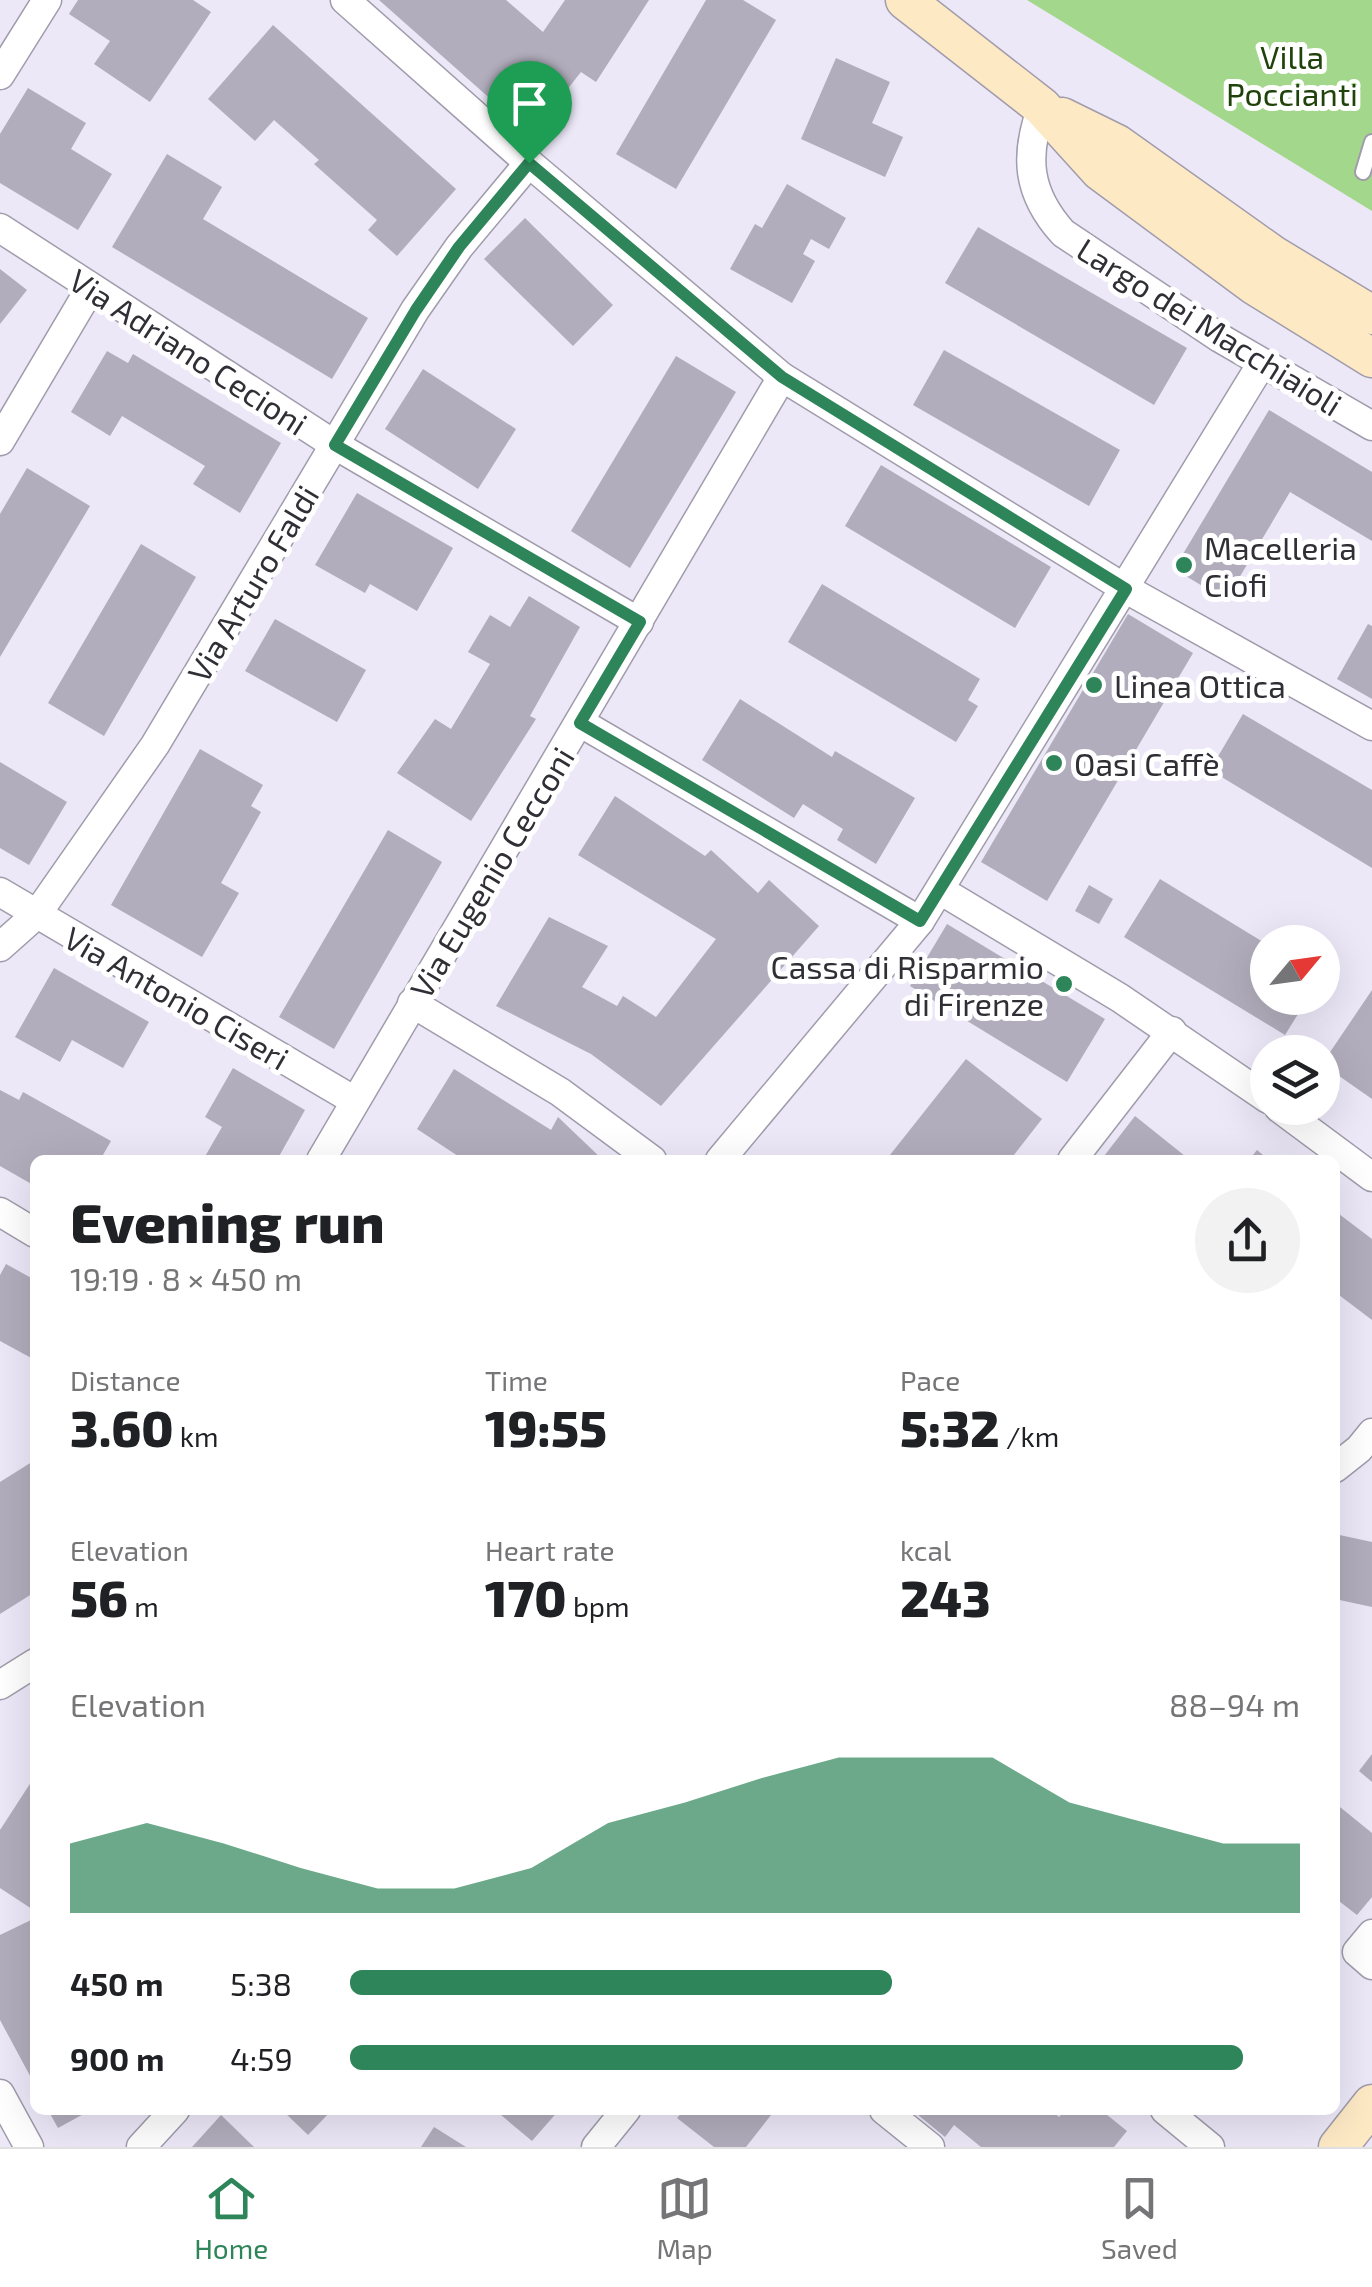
<!DOCTYPE html>
<html lang="en">
<head>
<meta charset="utf-8">
<style>
	body { margin:0; font-family:"Exo 2",sans-serif; background:#f2f2f2; color:#202124; height:100vh; display:flex; flex-direction:column; font-size:38px; white-space:nowrap }
	* { box-sizing:border-box; margin:0 }
	p { font-size:32px; color:#757577 }
	.icon { flex:none; width:55px; height:55px; fill:none; stroke:currentColor; stroke-width:2; stroke-linecap:round; stroke-linejoin:round }
	.map { position:relative; flex:1; overflow:hidden }
	.drawer { position:absolute; left:30px; top:1155px; width:1310px; height:960px; display:flex; flex-direction:column; background:#fff; border-radius:15px; box-shadow:0 10px 40px #0002 }
	.drawer>* { flex:none }
	.needle { width:65px; rotate:61deg }
	.buttons { position:absolute; left:1250px; top:925px; display:grid; gap:20px }
	.buttons a { display:grid; place-items:center; width:90px; height:90px; border-radius:50%; background:#fff; box-shadow:0 10px 40px #0002; font-size:50px }
	.pin { position:absolute; display:grid; place-items:center; width:85px; height:85px; color:#fff; margin:-102px -42px; border-radius:50% 50% 50% 0; rotate:-45deg; box-shadow:0 0 10px #0007 }
	.pin .icon { rotate:45deg }
	.round { display:grid; place-items:center; flex:none; width:105px; height:105px; border-radius:52px; background:#f2f2f2 }
	.summary { display:flex; align-items:center; justify-content:space-between; height:170px; padding:0 40px }
	h1 { font-size:55px; font-weight:800; line-height:75px }
	.metrics { display:grid; grid-template-columns:repeat(3,1fr); gap:15px; height:170px; padding:10px 40px }
	.metrics div { display:grid; align-content:center }
	.metrics b { font-size:50px; font-weight:800 }
	.metrics small { font-size:28px; font-weight:400 }
	.metrics p { font-size:28px }
	.chart { height:280px; padding:20px 40px }
	.chart p { display:flex; justify-content:space-between }
	.chart svg { width:100%; height:180px; margin-top:10px; fill:#2d8559; opacity:.7 }
	ul { padding:0 40px; list-style:none; font-size:32px }
	li { display:grid; grid-template-columns:160px 120px 1fr; align-items:center; height:75px }
	li i { height:25px; border-radius:12px; background:#2d8559 }
	.tab-bar { display:flex; justify-content:space-around; align-items:center; height:140px; border-top:2px solid #e0e0e0; background:#fff; font-size:28px; color:#757577 }
	.tab-bar a { display:grid; justify-items:center; gap:5px }
	.tab-bar .current { color:#2d8559 }
	.map>svg:first-child { display:block }
</style>
</head>
<body>
<div class="map">
<svg width="1372" height="2147" viewBox="0 0 1372 2147">
	<rect width="100%" height="100%" fill="#ece8f8"/>
	<polygon fill="#a3d78b" points="1027,0 1372,0 1372,211"/>
	<g fill="#b1adbc">
		<polygon points="78,0 193,0 211,12 150,102 94,64 110,41 69,14"/>
		<polygon points="379,0 506,0 543,32 565,0 649,0 596,82 581,72 531,135"/>
		<polygon points="706,0 743,0 776,20 676,189 616,154"/>
		<polygon points="273,25 456,189 397,256 368,230 377,220 314,164 319,160 274,120 255,141 208,99"/>
		<polygon points="836,58 890,82 872,123 903,137 885,177 801,139"/>
		<polygon points="28,88 86,123 71,149 112,174 78,230 0,183 0,134"/>
		<polygon points="167,154 222,187 203,219 368,318 332,379 112,247"/>
		<polygon points="787,184 846,218 829,249 811,239 803,254 815,261 792,303 730,269 755,224 762,228"/>
		<polygon points="525,218 613,305 573,346 484,259"/>
		<polygon points="978,227 1187,348 1154,405 945,283"/>
		<polygon points="0,269 27,290 0,324"/>
		<polygon points="944,350 1120,450 1089,506 913,405"/>
		<polygon points="107,351 128,363 133,354 281,443 240,513 193,484 205,466 122,416 110,436 71,412"/>
		<polygon points="676,356 736,392 630,568 571,531"/>
		<polygon points="423,369 516,429 478,489 385,429"/>
		<polygon points="1269,410 1372,472 1372,541 1290,492 1226,600 1174,569"/>
		<polygon points="881,465 1051,567 1015,628 845,526"/>
		<polygon points="27,468 90,506 0,657 0,514"/>
		<polygon points="357,493 453,548 417,611 370,584 365,593 315,565"/>
		<polygon points="141,544 196,577 104,736 48,703"/>
		<polygon points="822,584 980,679 968,700 978,706 956,742 788,642"/>
		<polygon points="529,596 580,627 530,716 536,719 471,821 397,773 435,719 451,729 490,664 468,652 490,615 510,627"/>
		<polygon points="1128,614 1193,653 1047,901 981,862"/>
		<polygon points="275,619 366,670 337,722 245,671"/>
		<polygon points="1368,624 1372,626 1372,699 1337,679"/>
		<polygon points="740,699 832,757 835,751 915,798 876,864 837,840 843,829 803,804 794,818 702,760"/>
		<polygon points="1243,714 1372,790 1372,868 1210,770"/>
		<polygon points="200,749 263,785 251,806 261,812 221,883 239,893 202,957 111,905"/>
		<polygon points="0,762 67,802 29,865 0,848"/>
		<polygon points="615,796 705,856 711,850 758,893 769,880 819,926 661,1106 591,1054 496,1006 549,917 608,946 582,987 617,1006 623,996 656,1017 716,939 578,855"/>
		<polygon points="388,830 442,862 334,1049 279,1017"/>
		<polygon points="1160,879 1268,945 1268,998 1308,998 1285,1035 1124,937"/>
		<polygon points="1089,885 1113,899 1099,924 1075,911"/>
		<polygon points="947,924 1105,1019 1067,1082 910,986"/>
		<polygon points="54,968 149,1022 123,1068 72,1040 60,1062 15,1037"/>
		<polygon points="1372,990 1372,1099 1322,1064"/>
		<polygon points="966,1059 1042,1119 1010,1160 886,1160"/>
		<polygon points="233,1068 305,1110 277,1160 203,1160 222,1127 205,1117"/>
		<polygon points="454,1069 551,1130 558,1117 603,1160 464,1160 417,1129"/>
		<polygon points="0,1090 19,1100 23,1092 111,1141 100,1160 35,1160 35,1186 0,1166"/>
		<polygon points="1135,1116 1190,1160 1101,1160"/>
		<polygon points="1257,1150 1269,1160 1249,1160"/>
		<polygon points="1335,1211 1372,1239 1372,1320 1335,1292"/>
		<polygon points="6,1264 35,1280 35,1360 0,1341 0,1275"/>
		<polygon points="35,1460 35,1592 0,1614 0,1482"/>
		<polygon points="1335,1534 1372,1542 1372,1607 1335,1599"/>
		<polygon points="1372,1754 1372,1782 1359,1771"/>
		<polygon points="35,1776 35,1911 0,1888 0,1830"/>
		<polygon points="1335,1803 1372,1833 1372,1897 1357,1915 1335,1898"/>
		<polygon points="31,1920 35,1929 35,2085 0,2020 0,1935"/>
		<polygon points="48,2110 91,2110 58,2128"/>
		<polygon points="282,2110 332,2110 308,2135"/>
		<polygon points="495,2110 559,2110 532,2141"/>
		<polygon points="684,2110 775,2110 746,2147 714,2147 677,2118"/>
		<polygon points="912,2110 1051,2110 1059,2117 1065,2110 1101,2110 1127,2131 1114,2147 981,2147 954,2125 945,2137"/>
		<polygon points="221,2115 254,2147 192,2147"/>
		<polygon points="434,2127 466,2147 421,2147"/>
	</g>
	<g fill="none" stroke-linecap="round" stroke-linejoin="round">
		<defs>
			<polyline id="service" points="1363,172 1372,142"/>
			<g id="minor">
				<polyline points="345,0 529,163 782,377 1126,589 1372,726"/>
				<polyline points="0,75 47,0"/>
				<path d="M 1042,107 C 1024,156 1027,193 1063,233 L 1220,338 L 1372,426"/>
				<polyline points="0,228 335,445 639,622"/>
				<polyline points="0,441 90,289"/>
				<polyline points="581,723 920,921"/>
				<polyline points="940,890 1120,998 1268,1099"/>
				<polyline points="0,892 355,1101"/>
				<polyline points="0,947 37,914 155,745 415,310 459,247 529,163"/>
				<polyline points="412,1003 560,1092 652,1160"/>
				<polyline points="1279,1108 1372,1177"/>
				<polyline points="321,1160 782,377"/>
				<polyline points="720,1160 920,921 1262,363"/>
				<polyline points="1072,1160 1172,1031"/>
				<polyline points="0,1212 35,1233"/>
				<polyline points="1335,1468 1359,1449 1372,1433"/>
				<polyline points="0,1685 35,1663"/>
				<polyline points="1372,1934 1357,1952 1372,1965"/>
				<polyline points="0,2094 29,2147"/>
				<polyline points="884,2110 930,2147"/>
				<polyline points="1165,2110 1210,2147"/>
				<polyline points="141,2147 175,2110"/>
				<polyline points="596,2147 626,2110"/>
			</g>
			<g id="secondary">
				<polyline points="905,0 1042,107 1100,171 1254,285 1372,358"/>
				<polyline points="1062,117 1117,144 1273,255 1372,315"/>
				<polyline points="1338,2147 1372,2104"/>
			</g>
		</defs>
		<use href="#service" stroke="#a09cab" stroke-width="18"/>
		<use href="#minor" stroke="#a09cab" stroke-width="31"/>
		<use href="#secondary" stroke="#a09cab" stroke-width="41"/>
		<use href="#service" stroke="#fff" stroke-width="14"/>
		<use href="#minor" stroke="#fff" stroke-width="28"/>
		<use href="#secondary" stroke="#fee9c5" stroke-width="38"/>
	</g>
	<g fill="none" stroke-linecap="round" stroke-linejoin="round">
		<defs>
			<polygon id="route" points="529,163 782,377 1126,589 920,921 580,723 640,622 335,445 416,310 459,247"/>
		</defs>
		<use href="#route" stroke="#fff" stroke-width="20"/>
		<use href="#route" stroke="#2d8559" stroke-width="12"/>
	</g>
	<g fill="#2d8559" stroke="#fff" stroke-width="4">
		<circle cx="1184" cy="565" r="10"/>
		<circle cx="1094" cy="685" r="10"/>
		<circle cx="1054" cy="763" r="10"/>
		<circle cx="1064" cy="984" r="10"/>
	</g>
	<g text-anchor="middle" dominant-baseline="central" stroke-width="10" stroke-linejoin="round" paint-order="stroke">
		<g font-size="32" fill="#20420b" stroke="#fff">
			<text x="1292" y="56">Villa<tspan x="1292" dy="37">Poccianti</tspan></text>
		</g>
		<g font-size="32" fill="#302f35" stroke="#fff">
			<text transform="translate(1210 326) rotate(32)">Largo dei Macchiaioli</text>
			<text transform="translate(189 351) rotate(33)">Via Adriano Cecioni</text>
			<text transform="translate(252 583) rotate(-59)">Via Arturo Faldi</text>
			<text transform="translate(491 872) rotate(-59)">Via Eugenio Cecconi</text>
			<text transform="translate(177 997) rotate(30)">Via Antonio Ciseri</text>
		</g>
		<g font-size="32" fill="#302f35" stroke="#fff" text-anchor="start">
			<text x="1204" y="547">Macelleria<tspan x="1204" dy="37">Ciofi</tspan></text>
			<text x="1114" y="685">Linea Ottica</text>
			<text x="1074" y="763">Oasi Caffè</text>
			<text x="1044" y="966" text-anchor="end">Cassa di Risparmio<tspan x="1044" dy="37">di Firenze</tspan></text>
		</g>
	</g>
</svg>
<div class="buttons">
<a><svg class="needle" viewBox="-14 -14 28 28"><path d="M0-13l5 13h-10z" fill="#e53935"/><path d="M0 13l5-13h-10z" fill="#757577"/></svg></a>
<a><svg class="icon" aria-label="layers" viewBox="0 0 24 24"><path d="M12 4l9 5-9 5-9-5zM3 14l9 5 9-5"/></svg></a>
</div>
<div class="pin" style="left:529px;top:163px;background:#1e9e55"><svg class="icon" aria-label="arrive" viewBox="0 0 24 24"><path d="M6 21V4h12l-3 4 3 4H6"/></svg></div>
<section class="drawer">
<div class="summary"><div><h1>Evening run</h1><p>19:19 · 8 × 450 m</p></div><a class="round"><svg class="icon" aria-label="share" viewBox="0 0 24 24"><path d="M12 15V3M7 8l5-5 5 5M5 13v7h14v-7"/></svg></a></div>
<div class="metrics">
<div><p>Distance</p><b>3.60<small> km</small></b></div>
<div><p>Time</p><b>19:55</b></div>
<div><p>Pace</p><b>5:32<small> /km</small></b></div>
</div>
<div class="metrics">
<div><p>Elevation</p><b>56<small> m</small></b></div>
<div><p>Heart rate</p><b>170<small> bpm</small></b></div>
<div><p>kcal</p><b>243</b></div>
</div>
<div class="chart"><p><span>Elevation</span>88–94 m</p>
<svg viewBox="0 0 160 44" preserveAspectRatio="none"><path d="M0 44V27L10 22L20 27L30 33L40 38L50 38L60 33L70 22L80 17L90 11L100 6L110 6L120 6L130 17L140 22L150 27L160 27V44z"/></svg>
</div>
<ul>
<li><b>450 m</b>5:38<i style="width:57%"></i></li>
<li><b>900 m</b>4:59<i style="width:94%"></i></li>
</ul>
</section>
</div>
<nav class="tab-bar">
<a class="current"><svg class="icon" aria-label="home" viewBox="0 0 24 24"><path d="M3 11l9-7 9 7M6 9v11h12V9"/></svg>Home</a>
<a><svg class="icon" aria-label="map" viewBox="0 0 24 24"><path d="M3 6l6-2 6 2 6-2v14l-6 2-6-2-6 2zM9 4v14M15 6v14"/></svg>Map</a>
<a><svg class="icon" aria-label="saved" viewBox="0 0 24 24"><path d="M7 4h10v16l-5-4-5 4z"/></svg>Saved</a>
</nav>
</body>
</html>
